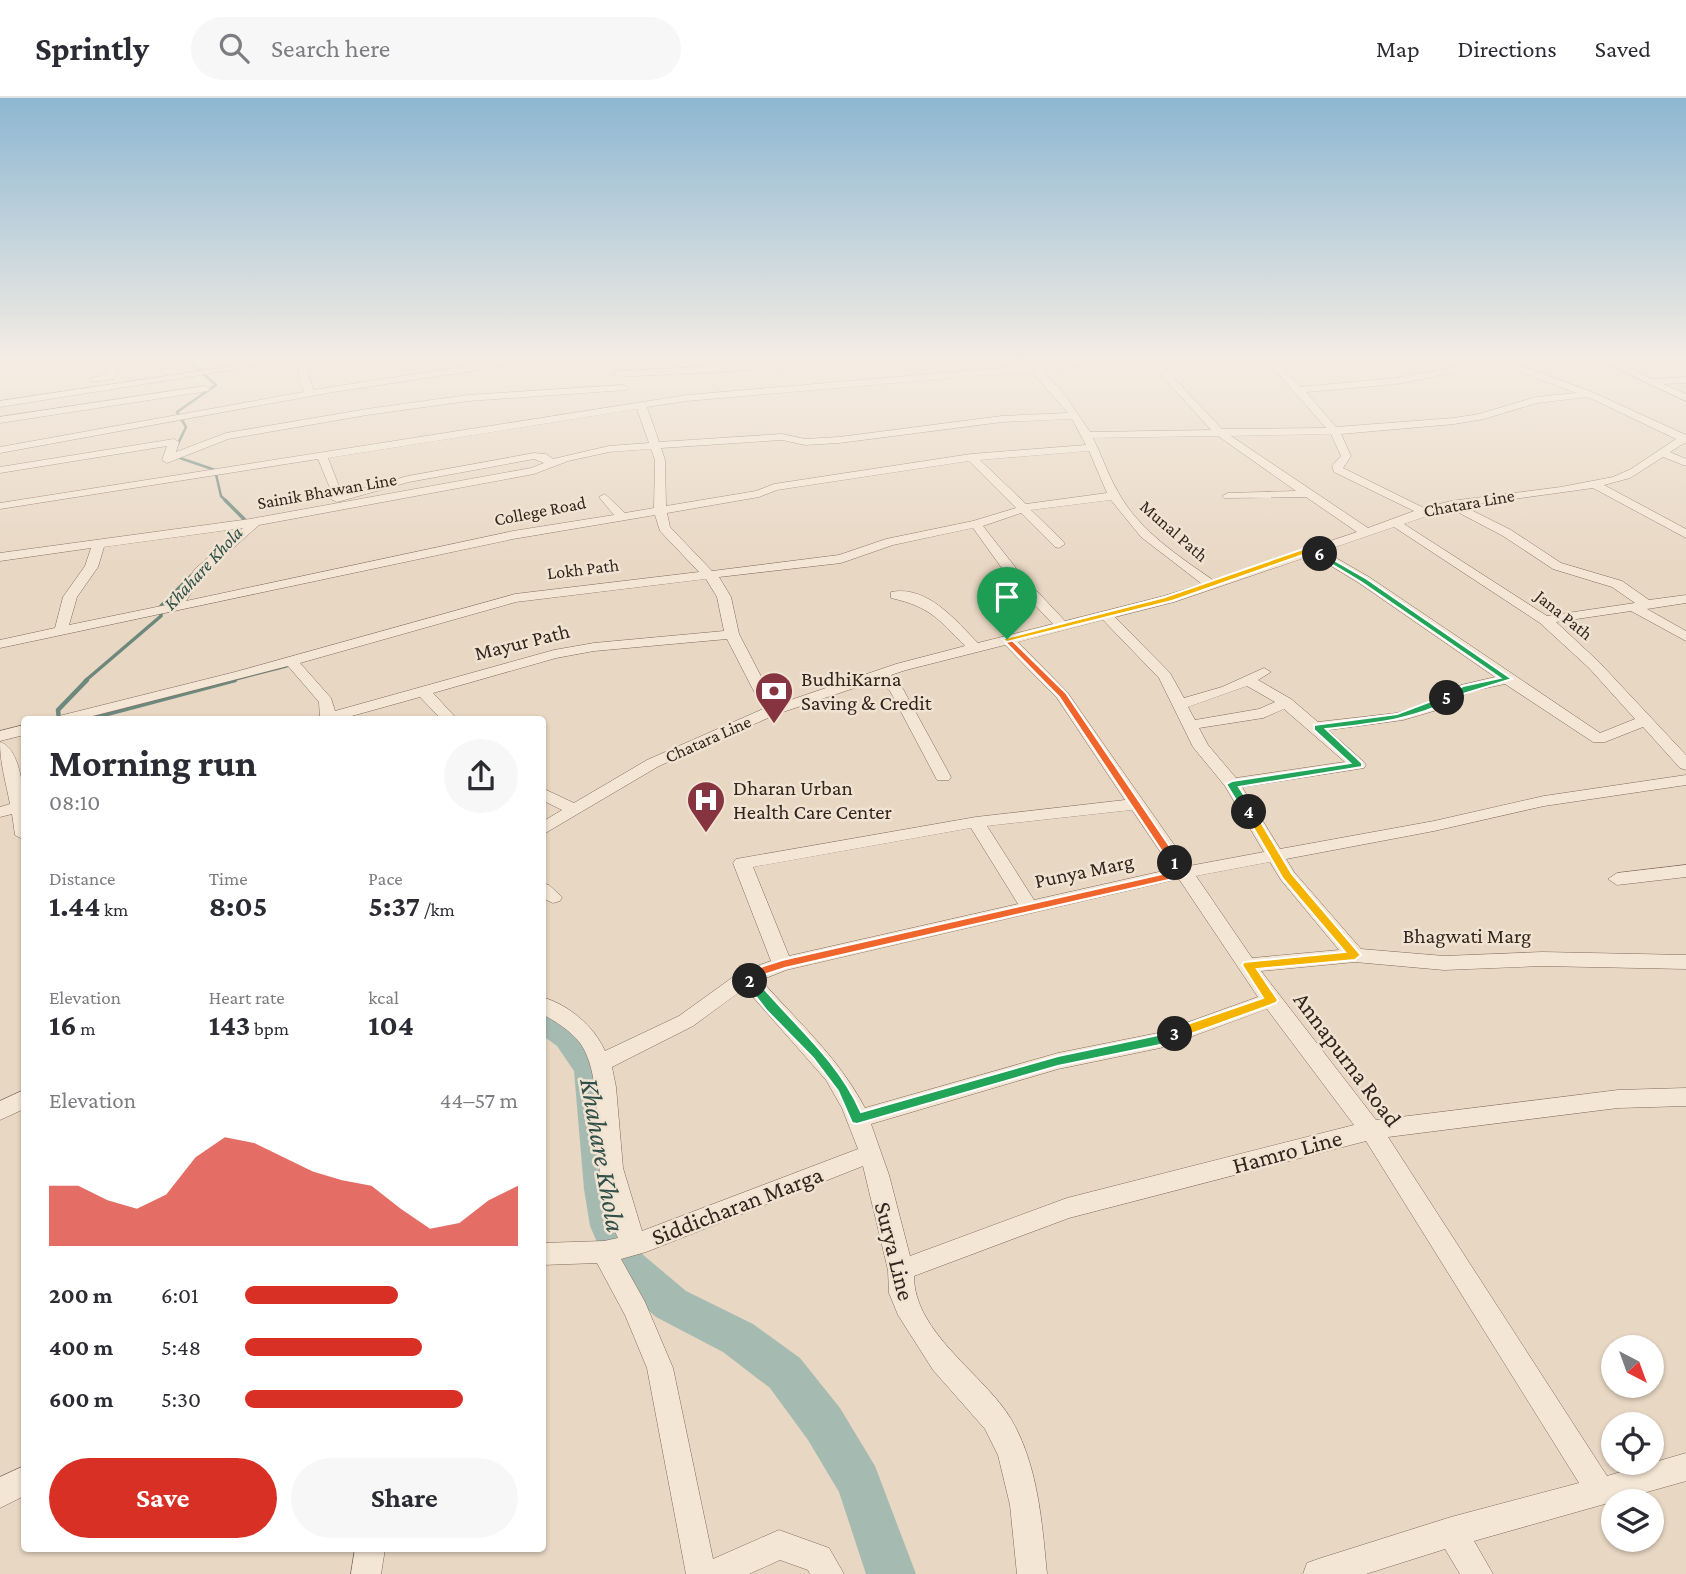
<!DOCTYPE html>
<html lang="en">
<head>
<meta charset="utf-8">
<style>
	body { margin:0; font-family:"Crimson Pro",serif; background:#f7f7f7; color:#2b2b33; height:100vh; display:flex; flex-direction:column; font-size:26px; white-space:nowrap }
	* { box-sizing:border-box; margin:0 }
	p { font-size:23px; color:#7c7c81 }
	.icon { flex:none; width:38px; height:38px; fill:none; stroke:currentColor; stroke-width:2; stroke-linecap:round; stroke-linejoin:round }
	.map { position:relative; flex:1; overflow:hidden }
	.side { position:absolute; left:21px; top:618px; width:525px; height:836px; display:flex; flex-direction:column; background:#fff; border-radius:7px; box-shadow:0 2px 5px #0004 }
	.side>* { flex:none }
	.needle { width:46px; rotate:139deg }
	.controls { position:absolute; left:1601px; top:1237px; display:grid; gap:14px }
	.controls a { display:grid; place-items:center; width:63px; height:63px; border-radius:50%; background:#fff; box-shadow:0 2px 5px #0004; font-size:35px }
	.pin { position:absolute; display:grid; place-items:center; width:60px; height:60px; color:#fff; margin:-72px -30px; border-radius:50% 50% 50% 0; rotate:-45deg; box-shadow:0 0 7px #0007 }
	.pin .icon { rotate:45deg }
	.km { position:absolute; width:35px; height:35px; margin:-18px; border-radius:50%; background:#222; color:#fff; font-size:19px; line-height:35px; text-align:center }
	.round { display:grid; place-items:center; flex:none; width:74px; height:74px; border-radius:37px; background:#f7f7f7 }
	.head { display:flex; align-items:center; justify-content:space-between; height:119px; padding:0 28px }
	h1 { font-size:38px; font-weight:700; line-height:52px }
	.metrics { display:grid; grid-template-columns:repeat(3,1fr); gap:10px; height:119px; padding:7px 28px }
	.metrics div { display:grid; align-content:center }
	.metrics b { font-size:30px; font-weight:700 }
	.metrics small { font-size:19px; font-weight:400 }
	.metrics p { font-size:19px }
	.chart { height:196px; padding:14px 28px }
	.chart p { display:flex; justify-content:space-between }
	.chart svg { width:100%; height:126px; margin-top:7px; fill:#d93025; opacity:.7 }
	.cta { display:flex; gap:14px; margin-top:auto; padding:14px 28px }
	.cta a { flex:1; height:80px; border-radius:42px; background:#d93025; color:#fff; font-size:28px; font-weight:700; line-height:80px; text-align:center }
	.cta a+a { background:#f7f7f7; color:#2b2b33 }
	ul { padding:0 28px; list-style:none; font-size:23px }
	li { display:grid; grid-template-columns:112px 84px 1fr; align-items:center; height:52px }
	li i { height:18px; border-radius:9px; background:#d93025 }
	header { display:flex; align-items:center; gap:42px; box-sizing:border-box; height:98px; padding:0 35px; background:#fff; border-bottom:2px solid #e1e1e2 }
	header strong { font-size:33px }
	nav { display:flex; gap:38px; margin-inline-start:auto; font-size:24px }
	.search { width:490px; height:63px; background:#f7f7f7; display:flex; align-items:center; gap:18px; box-sizing:border-box; padding:0 24px; border-radius:38px; color:#7c7c81; font-size:26px }
	.map>svg:first-child { display:block }
</style>
</head>
<body>
<header>
<strong>Sprintly</strong>
<div class="search"><svg class="icon" aria-label="search" viewBox="0 0 24 24"><circle cx="10" cy="10" r="6"/><path d="M15 15l6 6"/></svg>Search here</div>
<nav><a>Map</a><a>Directions</a><a>Saved</a></nav>
</header>
<div class="map">
<svg width="1686" height="1476" viewBox="0 0 1686 1476">
	<rect width="100%" height="100%" fill="#e8d7c3"/>
	<g fill="none" stroke-linecap="round" stroke-linejoin="round">
		<polyline stroke="#6d887d" stroke-width="2.5" points="188,263 216,287 177,314 186,329 174,354 177,359 215,372 221,398 227,404"/>
		<g stroke="#6d887d" stroke-width="3.5">
			<polyline points="225,402 245,422 245,427"/>
			<polyline points="85,583 161,518 161,508 191,478"/>
			<polyline points="228,583 286,568"/>
		</g>
		<g stroke="#6d887d" stroke-width="4.5">
			<polyline points="59,621 58,612 87,582"/>
			<polyline points="88,621 235,582"/>
		</g>
		<polygon fill="#a5bbb1" fill-rule="evenodd" points="542,907 554,910 581,930 593,944 608,973 622,1091 630,1128 642,1156 686,1193 753,1226 800,1260 840,1310 875,1368 916,1476 866,1476 839,1394 808,1342 770,1290 723,1254 656,1219 613,1181 590,1128 584,1091 574,973 557,948 542,937"/>
		<defs>
			<g id="minor">
				<polygon points="110,263 119,263 114,281 91,284 91,280 107,277"/>
				<polygon points="267,263 288,263 0,309 0,303"/>
				<polygon points="296,263 305,263 313,292 467,268 514,263 539,263 333,294 0,355 0,349 304,294"/>
				<path d="M 1026,263 L 1035,267 L 1112,263 L 1108,266 L 1041,272 L 1065,297 L 1090,334 L 1211,332 L 1149,263 L 1158,263 L 1222,331 L 1326,330 L 1267,263 L 1276,263 L 1300,289 L 1397,280 L 1486,263 L 1508,263 L 1592,294 L 1686,337 L 1686,344 L 1670,354 L 1686,361 L 1686,368 L 1663,359 L 1630,380 L 1604,387 L 1686,431 L 1686,440 L 1593,390 L 1463,408 L 1511,432 L 1561,465 L 1622,483 L 1649,502 L 1686,497 L 1686,505 L 1647,511 L 1686,533 L 1686,543 L 1631,513 L 1556,524 L 1599,564 L 1686,657 L 1686,672 L 1680,670 L 1643,629 L 1605,644 L 1593,644 L 1505,586 L 1471,593 L 1437,612 L 1403,622 L 1328,632 L 1364,664 L 1366,667 L 1364,670 L 1242,689 L 1280,751 L 1434,723 L 1544,698 L 1686,677 L 1686,687 L 1544,708 L 1434,733 L 1286,761 L 1294,774 L 1361,851 L 1444,858 L 1542,854 L 1686,857 L 1686,871 L 1542,868 L 1444,872 L 1355,864 L 1261,873 L 1376,1022 L 1618,992 L 1686,990 L 1686,1008 L 1618,1010 L 1388,1039 L 1607,1378 L 1686,1355 L 1686,1383 L 1474,1443 L 1493,1476 L 1460,1476 L 1445,1451 L 1366,1476 L 1303,1476 L 1307,1465 L 1318,1461 L 1451,1419 L 1579,1385 L 1366,1043 L 1069,1120 L 914,1178 C 914,1235 984,1276 1011,1321 C 1038,1367 1042,1424 1047,1476 L 1017,1476 L 1010,1407 L 998,1357 L 985,1331 L 933,1272 L 898,1217 L 889,1195 L 888,1172 L 863,1068 L 646,1154 L 621,1161 L 645,1204 L 673,1270 L 713,1461 L 779,1432 L 829,1450 L 844,1476 L 810,1476 L 808,1472 L 780,1462 L 749,1476 L 686,1476 L 647,1270 L 625,1217 L 597,1165 L 542,1167 L 542,1145 L 604,1143 L 618,1140 C 608,1120 601,1089 599,1067 C 596,1033 601,974 580,945 C 571,933 555,923 542,916 L 542,899 C 569,907 594,928 605,953 L 679,918 L 740,874 L 771,863 L 733,765 L 736,761 L 976,719 L 1125,702 L 1057,600 L 1005,547 L 906,572 L 891,577 L 903,591 L 951,679 L 949,682 L 937,682 L 890,593 L 878,582 L 777,616 L 659,668 L 542,737 L 542,724 L 562,712 L 542,702 L 542,690 L 574,705 L 647,662 L 763,611 L 727,541 L 594,553 L 556,560 L 433,595 L 457,621 L 441,621 L 420,599 L 341,621 L 320,621 L 319,604 L 288,568 L 81,621 L 56,621 L 59,618 L 235,574 L 515,496 L 699,474 L 660,433 L 655,417 L 513,441 L 0,550 L 0,542 L 55,530 L 63,499 L 85,468 L 91,450 L 0,463 L 0,455 L 250,421 L 531,370 L 544,365 L 534,361 L 409,384 L 337,404 L 331,401 L 330,390 L 318,361 L 0,411 L 0,405 L 687,297 L 1025,268 L 1023,265 ZM 1498,265 L 1576,295 L 1536,299 L 1479,316 L 1454,320 L 1336,329 L 1306,294 L 1397,286 ZM 1031,273 L 1068,315 L 1002,318 L 839,339 L 805,341 L 782,336 L 659,344 L 647,309 L 687,303 ZM 1588,299 L 1676,341 L 1631,371 L 1613,379 L 1561,389 L 1451,403 L 1424,410 L 1343,370 L 1351,358 L 1341,336 L 1454,326 L 1484,321 L 1537,305 ZM 637,311 L 649,345 L 609,348 L 553,361 L 546,356 L 534,355 L 408,378 L 342,396 L 328,360 ZM 1072,321 L 1086,347 L 971,356 L 774,386 L 756,393 L 666,408 L 665,362 L 661,350 L 782,342 L 805,347 L 839,345 L 1002,324 ZM 1331,336 L 1341,358 L 1332,368 L 1334,374 L 1414,413 L 1368,430 L 1231,338 ZM 1218,338 L 1296,393 L 1228,395 L 1222,398 L 1224,400 L 1306,399 L 1357,434 L 1213,482 C 1178,458 1139,432 1118,394 C 1108,377 1102,358 1093,340 ZM 651,351 L 655,362 L 654,410 L 625,415 L 605,396 L 599,399 L 614,417 L 513,433 L 186,503 L 204,476 L 259,427 L 534,376 L 568,363 L 609,354 ZM 1089,353 L 1107,395 L 1026,406 L 980,362 ZM 969,363 L 1016,410 L 973,423 L 886,441 L 839,457 L 712,473 L 670,429 L 667,415 L 759,399 L 777,392 ZM 1111,402 L 1141,439 L 1202,486 L 1164,498 L 1065,523 L 1019,474 L 983,428 L 1021,415 L 1055,449 L 1059,450 L 1065,446 L 1063,443 L 1031,412 ZM 1450,410 L 1503,438 L 1553,471 L 1612,489 L 1635,505 L 1547,518 L 1404,426 ZM 1394,429 L 1540,525 L 1589,570 L 1635,621 L 1600,635 L 1369,479 L 1324,453 ZM 243,430 L 195,471 L 171,506 L 69,527 L 77,499 L 98,469 L 104,449 ZM 973,430 L 1009,480 L 1053,526 L 978,545 C 956,523 928,487 891,494 L 891,500 C 931,509 938,521 965,548 L 896,566 L 776,607 L 739,536 L 731,499 L 719,479 L 841,465 L 893,447 ZM 1313,457 L 1359,485 L 1495,579 L 1461,587 L 1427,606 L 1397,615 L 1318,624 L 1291,601 L 1258,582 L 1271,574 L 1264,570 L 1222,589 L 1184,600 L 1170,575 L 1115,519 L 1174,504 ZM 706,481 L 717,499 L 724,533 L 594,545 L 554,552 L 335,613 L 331,600 L 300,565 L 516,504 ZM 1103,522 L 1159,580 L 1193,649 L 1225,688 L 1264,754 L 1189,768 L 1067,594 L 1018,544 ZM 1247,588 L 1275,604 L 1259,611 L 1195,622 L 1188,609 ZM 1284,611 L 1345,664 L 1236,680 L 1208,647 L 1199,630 L 1263,620 ZM 1132,712 L 1172,771 L 1034,802 L 987,728 ZM 971,730 L 1018,806 L 789,858 L 753,769 ZM 1270,764 L 1281,782 L 1339,852 L 1252,860 L 1196,778 ZM 1179,781 L 1258,899 L 1158,935 L 1058,955 L 865,1010 C 838,959 798,924 761,882 L 786,872 ZM 745,890 L 826,982 L 842,1010 L 858,1051 L 642,1133 L 623,1070 L 616,989 L 612,969 L 693,928 ZM 1267,911 L 1354,1027 L 1067,1100 L 910,1158 L 889,1077 L 871,1026 L 1058,971 L 1160,950 Z"/>
				<polygon points="1601,263 1613,263 1652,281 1686,279 1686,285 1663,286 1686,296 1686,303"/>
				<polygon points="781,265 786,268 784,270 618,279 613,276 618,273"/>
				<polygon points="623,287 628,290 626,292 468,303 367,317 228,341 167,365 162,362 167,348 0,375 0,369 174,341 179,344 176,354 226,335 367,311 468,297"/>
				<polygon points="205,288 210,291 208,293 0,325 0,319"/>
				<polygon points="24,627 24,637 0,643 0,633"/>
				<path d="M 0,644 C 26,651 26,722 24,742 L 15,737 L 12,716 L 0,719 L 0,709 L 10,706 C 6,685 0,666 0,644 Z"/>
				<polygon points="1686,767 1686,779 1617,787 1608,781 1617,775"/>
				<polygon points="542,785 549,787 562,799 560,803 553,805 542,800"/>
				<polygon points="24,992 24,1011 0,1022 0,1003"/>
				<polygon points="24,1368 24,1398 0,1410 0,1379"/>
				<polygon points="355,1451 385,1451 381,1476 351,1476"/>
			</g>
		</defs>
		<use href="#minor" stroke="#806a5c" stroke-width="1"/>
		<use href="#minor" fill="#f4e6d5" fill-rule="evenodd"/>
	</g>
	<linearGradient id="sky" x2="0" y2="1"><stop stop-color="#8db7d2"/><stop offset="0.56" stop-color="#f5ede4"/><stop offset="1" stop-color="#f5ede4" stop-opacity="0"/></linearGradient>
	<rect width="1686" height="469" fill="url(#sky)"/>
	<polygon fill="#f0652b" stroke="#fff" stroke-width="2" points="1004,540 1010,540 1066,595 1179,762 1179,767 1171,767 1059,599 1004,543"/>
	<polygon fill="#f0652b" stroke="#fff" stroke-width="2" points="1175,761 1179,762 1188,775 1186,778 785,870 755,880 755,886 750,888 740,879 742,875 782,862 1175,773 1169,765"/>
	<path fill="#22a559" stroke="#fff" stroke-width="2" d="M 750,879 L 755,880 C 792,925 837,960 861,1014 L 1058,958 L 1158,937 L 1175,931 L 1182,936 L 1180,940 L 1160,947 L 1058,968 L 857,1026 L 852,1025 L 838,993 L 813,960 L 767,913 L 746,886 L 746,880 Z"/>
	<polygon fill="#f5b400" stroke="#fff" stroke-width="2" points="1249,711 1255,714 1292,776 1361,857 1355,862 1257,871 1278,902 1276,905 1180,940 1170,940 1170,932 1263,900 1242,867 1244,864 1345,854 1283,781 1244,714"/>
	<path fill="#22a559" stroke="#fff" stroke-width="2" d="M 1447,597 L 1452,600 L 1451,602 C 1412,623 1368,626 1326,631 L 1362,665 L 1362,669 L 1239,689 L 1255,714 L 1253,717 L 1245,717 L 1226,686 L 1232,683 L 1350,665 L 1314,632 L 1314,627 L 1397,616 Z"/>
	<polygon fill="#22a559" stroke="#fff" stroke-width="2" points="1320,454 1367,481 1512,581 1444,602 1444,598 1463,588 1500,580 1361,484 1318,458"/>
	<polygon fill="#f5b400" stroke="#fff" stroke-width="2" points="1309,449 1315,449 1324,456 1320,459 1311,454 1172,503 1007,544 1002,541 1165,499"/>
	<defs>
		<symbol id="bank-pin" viewBox="-11 -11 22 30"><path d="M0 17L-7.5 6A9.5 9.5 0 1 1 7.5 6Z" fill="#873441" stroke="#f0e3d2"/><path d="M-6-4H6V4H-6ZM0-2.3a2.3 2.3 0 1 0 0 4.6a2.3 2.3 0 1 0 0-4.6Z" fill="#fff"/></symbol>
		<symbol id="hospital-pin" viewBox="-11 -11 22 30"><path d="M0 17L-7.5 6A9.5 9.5 0 1 1 7.5 6Z" fill="#873441" stroke="#f0e3d2"/><path d="M-5-5h3v3.5h4V-5h3V5h-3V1.5h-4V5h-3Z" fill="#fff"/></symbol>
	</defs>
	<g fill-rule="evenodd">
		<use href="#bank-pin" x="752" y="571" width="44" height="60"/>
		<use href="#hospital-pin" x="684" y="680" width="44" height="60"/>
	</g>
	<g text-anchor="middle" dominant-baseline="central" stroke-width="5" stroke-linejoin="round" paint-order="stroke">
		<g font-size="18" fill="#31251e" stroke="#f0e3d2">
			<text transform="translate(327 393) rotate(-10)">Sainik Bhawan Line</text>
			<text transform="translate(1469 405) rotate(-10)">Chatara Line</text>
			<text transform="translate(540 413) rotate(-11)">College Road</text>
			<text transform="translate(1174 433) rotate(41)">Munal Path</text>
			<text transform="translate(583 471) rotate(-7)">Lokh Path</text>
			<text transform="translate(1564 517) rotate(39)">Jana Path</text>
			<text transform="translate(708 641) rotate(-24)">Chatara Line</text>
		</g>
		<g font-size="19" font-style="italic" fill="#2f4f48" stroke="#f0e3d2">
			<text transform="translate(203 470) rotate(-47)">Khahare Khola</text>
		</g>
		<g font-size="21" fill="#31251e" stroke="#f0e3d2">
			<text transform="translate(522 544) rotate(-14)">Mayur Path</text>
			<text transform="translate(1084 773) rotate(-12)">Punya Marg</text>
			<text x="1467" y="838">Bhagwati Marg</text>
		</g>
		<g font-size="21" fill="#31251e" stroke="#f0e3d2" text-anchor="start">
			<text x="801" y="581">BudhiKarna<tspan x="801" dy="24">Saving &amp; Credit</tspan></text>
			<text x="733" y="690">Dharan Urban<tspan x="733" dy="24">Health Care Center</tspan></text>
		</g>
		<g font-size="24" fill="#31251e" stroke="#f0e3d2">
			<text transform="translate(1348 961) rotate(53)">Annapurna Road</text>
			<text transform="translate(1287 1053) rotate(-15)">Hamro Line</text>
			<text transform="translate(737 1107) rotate(-21)">Siddicharan Marga</text>
			<text transform="translate(895 1153) rotate(76)">Surya Line</text>
		</g>
		<g font-size="28" font-style="italic" fill="#2f4f48" stroke="#f0e3d2">
			<text transform="translate(603 1057) rotate(80)">Khahare Khola</text>
		</g>
	</g>
</svg>
<div class="controls">
<a><svg class="needle" viewBox="-14 -14 28 28"><path d="M0-13l5 13h-10z" fill="#e53935"/><path d="M0 13l5-13h-10z" fill="#7c7c81"/></svg></a>
<a><svg class="icon" aria-label="locate" viewBox="0 0 24 24"><circle cx="12" cy="12" r="6"/><path d="M12 2v4M12 18v4M2 12h4M18 12h4"/></svg></a>
<a><svg class="icon" aria-label="layers" viewBox="0 0 24 24"><path d="M12 4l9 5-9 5-9-5zM3 14l9 5 9-5"/></svg></a>
</div>
<div class="pin" style="left:1007px;top:541px;background:#1e9e55"><svg class="icon" aria-label="arrive" viewBox="0 0 24 24"><path d="M6 21V4h12l-3 4 3 4H6"/></svg></div>
<b class="km" style="left:1175px;top:765px">1</b>
<b class="km" style="left:750px;top:883px">2</b>
<b class="km" style="left:1175px;top:936px">3</b>
<b class="km" style="left:1249px;top:714px">4</b>
<b class="km" style="left:1447px;top:600px">5</b>
<b class="km" style="left:1320px;top:456px">6</b>
<section class="side">
<div class="head"><div><h1>Morning run</h1><p>08:10</p></div><a class="round"><svg class="icon" aria-label="share" viewBox="0 0 24 24"><path d="M12 15V3M7 8l5-5 5 5M5 13v7h14v-7"/></svg></a></div>
<div class="metrics">
<div><p>Distance</p><b>1.44<small> km</small></b></div>
<div><p>Time</p><b>8:05</b></div>
<div><p>Pace</p><b>5:37<small> /km</small></b></div>
</div>
<div class="metrics">
<div><p>Elevation</p><b>16<small> m</small></b></div>
<div><p>Heart rate</p><b>143<small> bpm</small></b></div>
<div><p>kcal</p><b>104</b></div>
</div>
<div class="chart"><p><span>Elevation</span>44–57 m</p>
<svg viewBox="0 0 160 44" preserveAspectRatio="none"><path d="M0 44V23L10 23L20 28L30 31L40 26L50 13L60 6L70 8L80 13L90 18L100 21L110 23L120 31L130 38L140 36L150 28L160 23V44z"/></svg>
</div>
<ul>
<li><b>200 m</b>6:01<i style="width:56%"></i></li>
<li><b>400 m</b>5:48<i style="width:65%"></i></li>
<li><b>600 m</b>5:30<i style="width:80%"></i></li>
</ul>
<div class="cta"><a>Save</a><a>Share</a></div>
</section>
</div>
</body>
</html>
